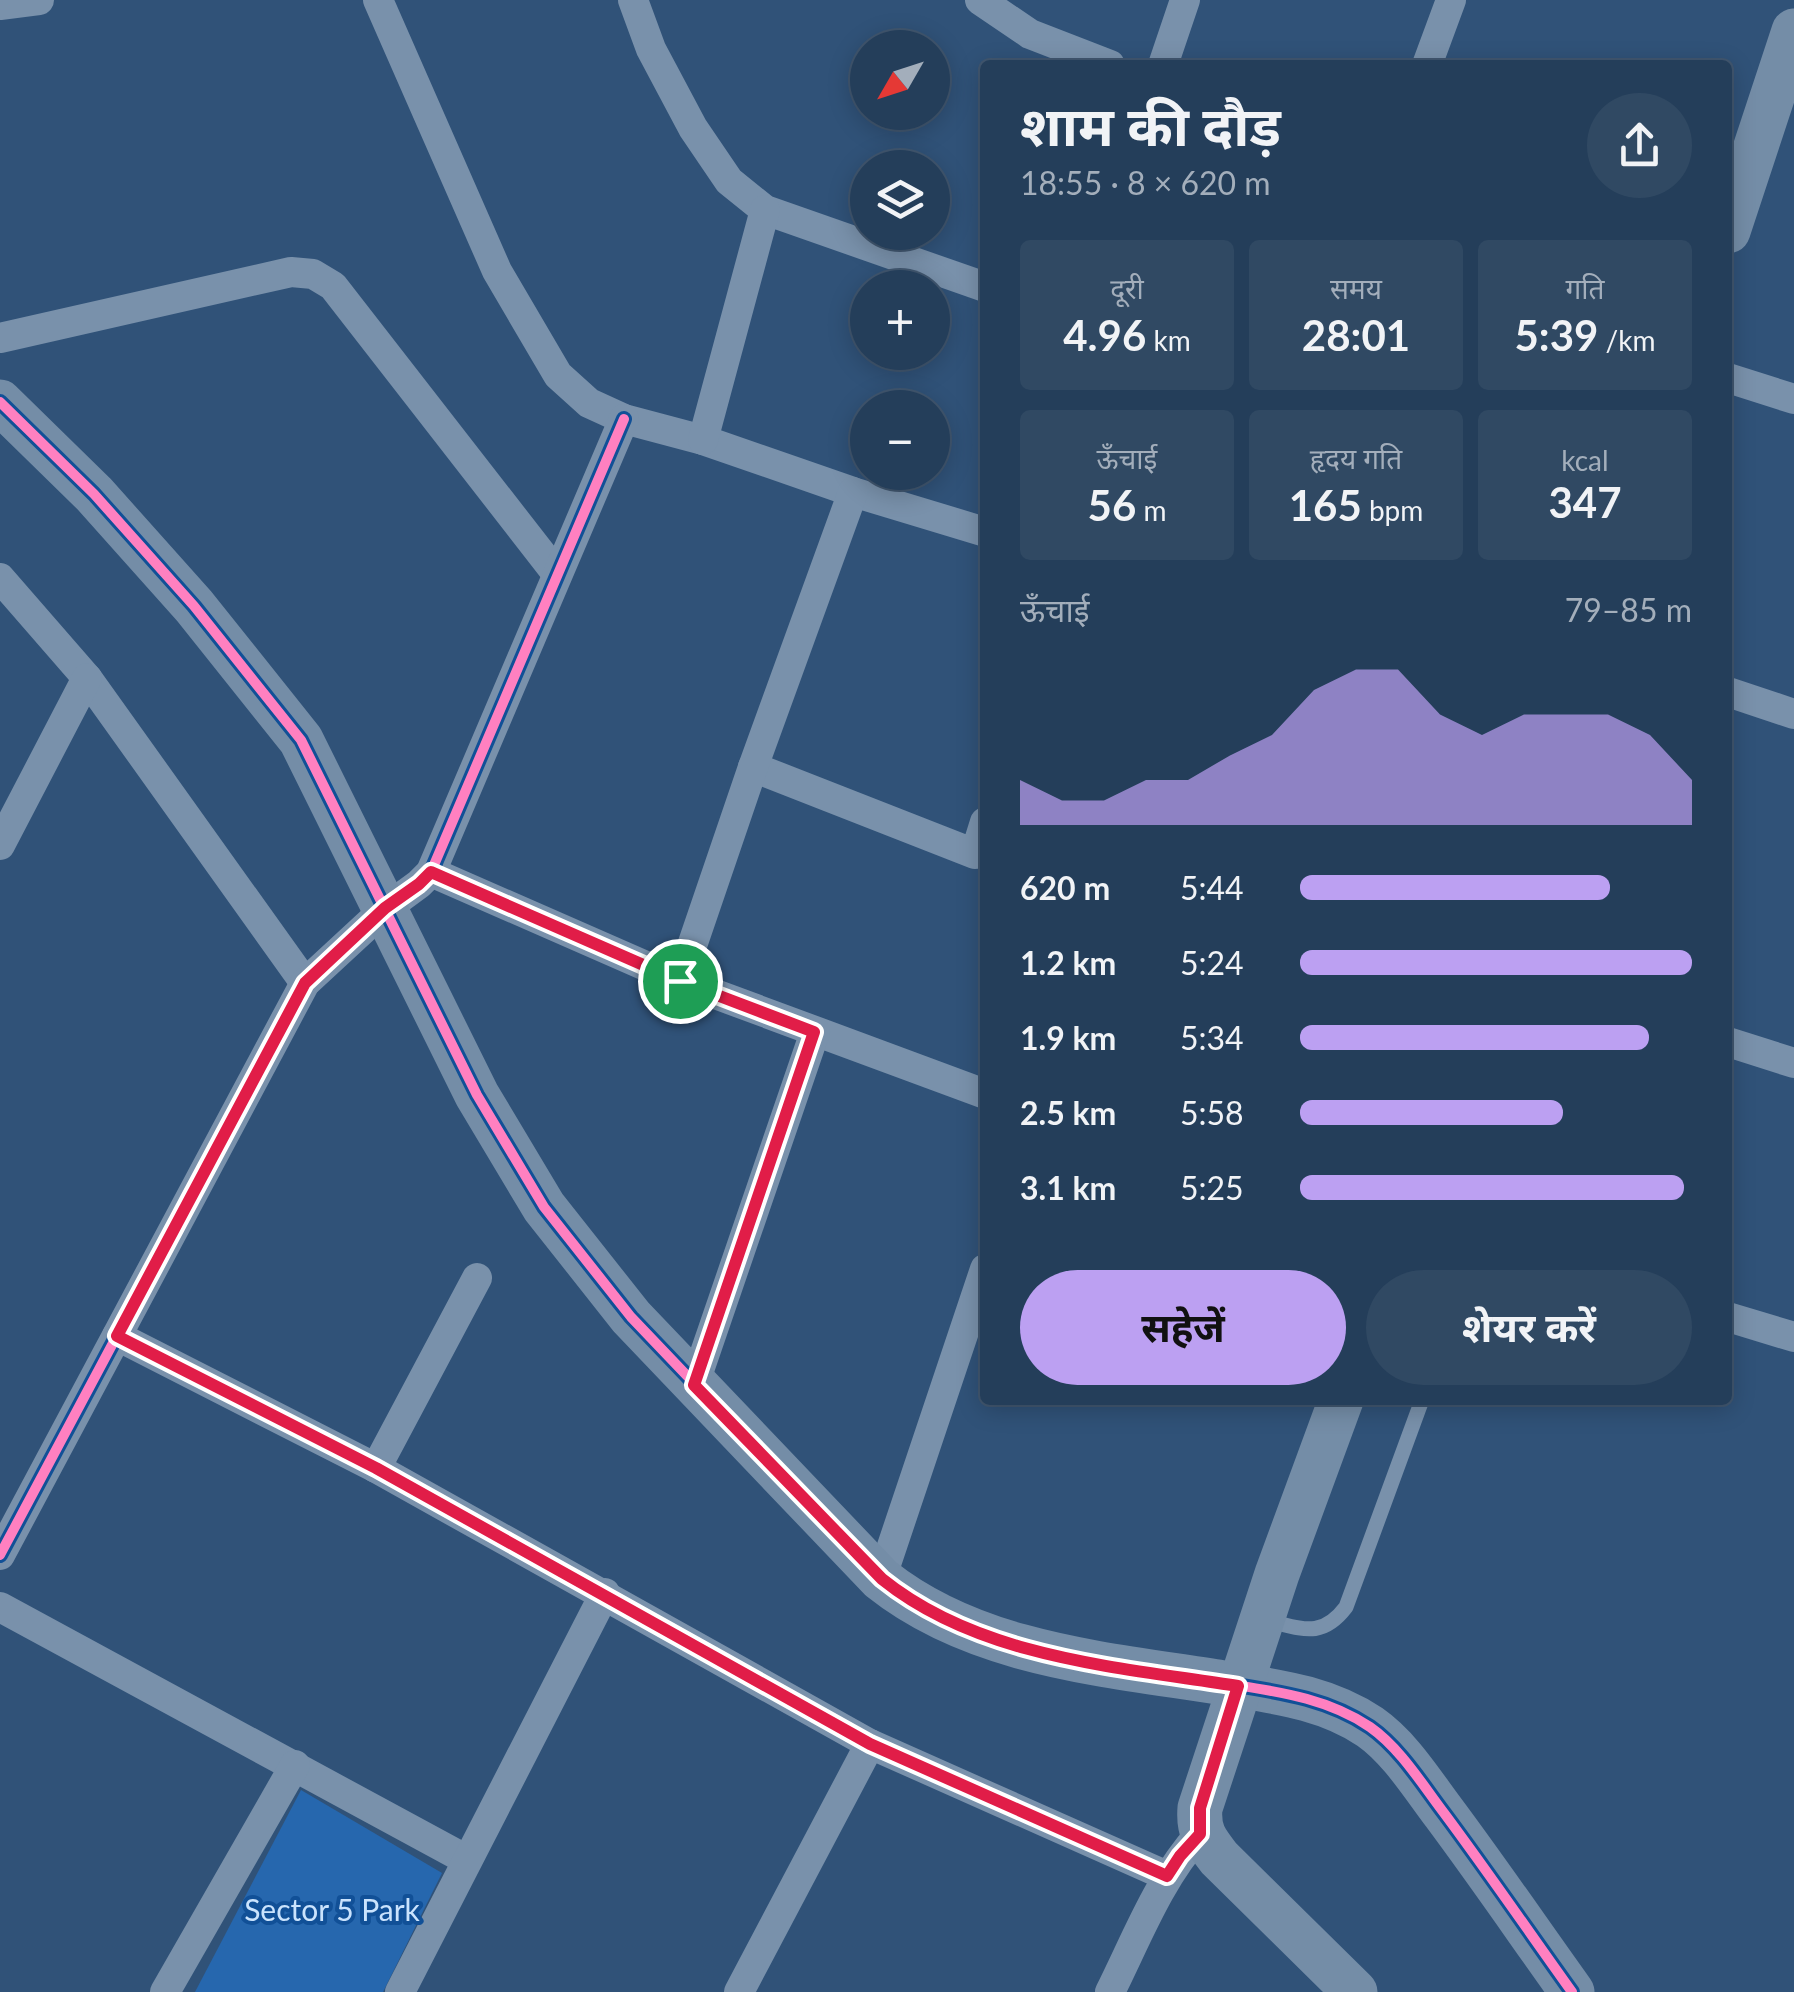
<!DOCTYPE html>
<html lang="hi">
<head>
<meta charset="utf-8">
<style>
	body { margin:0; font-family:Lato,"Noto Sans Devanagari",sans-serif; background:#304963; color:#f1f3f6; height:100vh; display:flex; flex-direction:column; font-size:38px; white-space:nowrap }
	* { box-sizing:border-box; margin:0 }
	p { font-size:32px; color:#a3aebb }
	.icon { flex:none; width:55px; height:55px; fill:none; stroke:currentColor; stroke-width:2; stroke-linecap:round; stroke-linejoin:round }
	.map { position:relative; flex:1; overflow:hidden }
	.sheet { position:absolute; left:980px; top:60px; width:752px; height:1345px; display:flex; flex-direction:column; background:#243e5a; border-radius:10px; box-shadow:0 5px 25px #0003,0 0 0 2px #415770 }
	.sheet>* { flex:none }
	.needle { width:65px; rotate:231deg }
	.tools { position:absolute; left:850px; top:30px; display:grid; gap:20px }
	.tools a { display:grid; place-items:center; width:100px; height:100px; border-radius:50%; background:#243e5a; box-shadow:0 5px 25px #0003,0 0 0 2px #415770; font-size:50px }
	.pin { position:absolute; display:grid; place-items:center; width:85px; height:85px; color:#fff; margin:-42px; border:5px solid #fff; border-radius:50%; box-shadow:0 2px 10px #0007 }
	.round { display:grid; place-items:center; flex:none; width:105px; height:105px; border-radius:52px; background:#304963 }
	.overview { display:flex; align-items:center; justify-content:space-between; height:170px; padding:0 40px }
	h1 { font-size:55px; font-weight:700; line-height:75px }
	.metrics { display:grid; grid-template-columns:repeat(3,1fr); gap:15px; height:170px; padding:10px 40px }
	.metrics div { display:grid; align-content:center; border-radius:10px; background:#304963; text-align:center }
	.metrics b { font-size:42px; font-weight:700 }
	.metrics small { font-size:28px; font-weight:400 }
	.metrics p { font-size:28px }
	.chart { height:280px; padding:20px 40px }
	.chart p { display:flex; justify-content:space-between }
	.chart svg { width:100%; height:180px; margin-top:10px; fill:#bca0f2; opacity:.7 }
	.action { display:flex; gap:20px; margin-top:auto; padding:20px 40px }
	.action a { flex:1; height:115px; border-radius:60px; background:#bca0f2; color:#111; font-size:40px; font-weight:700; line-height:115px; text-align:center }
	.action a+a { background:#304963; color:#f1f3f6 }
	ul { padding:0 40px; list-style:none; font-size:32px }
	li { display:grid; grid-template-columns:160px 120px 1fr; align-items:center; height:75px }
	li i { height:25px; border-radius:12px; background:#bca0f2 }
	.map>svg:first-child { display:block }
</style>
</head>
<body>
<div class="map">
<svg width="1794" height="1992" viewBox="0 0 1794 1992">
	<rect width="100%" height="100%" fill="#305278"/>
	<polygon fill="#2667ae" points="301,1790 442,1873 383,1992 195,1992"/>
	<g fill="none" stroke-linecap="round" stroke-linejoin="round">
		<path stroke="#7991ab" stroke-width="15" d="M 1265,1620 C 1301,1628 1321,1640 1346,1607 L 1422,1400"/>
		<g stroke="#7991ab" stroke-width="30">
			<polyline points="378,0 497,271 558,375 589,403 624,419 703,440 853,492 985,532"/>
			<polyline points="633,0 651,49 693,128 729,181 765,210 985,287"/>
			<polyline points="980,0 1030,34 1110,65"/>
			<polyline points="0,5 39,0"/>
			<polyline points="1163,65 1185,0"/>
			<polyline points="1427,65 1451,0"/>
			<polyline points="0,338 291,272 313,274 333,286 557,574"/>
			<polyline points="1728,378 1794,399"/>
			<polyline points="703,440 765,210"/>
			<polyline points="0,578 87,678 305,983"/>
			<polyline points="1728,692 1794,714"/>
			<polyline points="753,767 975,854 985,822"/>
			<polyline points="0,845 87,678"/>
			<polyline points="431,872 680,981 985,1094"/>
			<polyline points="680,981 753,767 853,492"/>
			<polyline points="1728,1042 1794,1063"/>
			<polyline points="1728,1317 1794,1337"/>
			<polyline points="117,1336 376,1468 870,1744 1167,1876"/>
			<polyline points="694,1385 815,1032"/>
			<polyline points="376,1468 477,1278"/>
			<polyline points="0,1555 305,983 385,909 419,884 431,872 624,419"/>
			<polyline points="881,1579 985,1269"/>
			<polyline points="0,1607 467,1860"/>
			<polyline points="165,1992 295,1765"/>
			<polyline points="400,1992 605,1593"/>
			<polyline points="739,1992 870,1744"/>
			<path d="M 1110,1992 C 1137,1938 1159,1879 1200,1834"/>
		</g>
		<g stroke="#748da7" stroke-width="45">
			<polyline points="1728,231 1794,31"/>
			<path d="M 0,402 L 94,494 L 194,606 L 301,740 L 477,1095 L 544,1207 L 631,1317 L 881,1579 C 975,1654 1103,1664 1218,1682 C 1271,1691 1324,1696 1370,1727 C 1400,1748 1422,1784 1444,1813 C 1488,1872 1529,1932 1572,1992"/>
			<path d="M 1341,1400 L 1277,1574 L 1200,1808 C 1198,1831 1205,1840 1219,1858 L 1355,1992"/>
		</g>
		<defs>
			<g id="cycleway">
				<path d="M 0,402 L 94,494 L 194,606 L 301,740 L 477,1095 L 544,1207 L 631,1317 L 881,1579 C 975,1654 1103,1664 1218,1682 C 1271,1691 1324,1696 1370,1727 C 1400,1748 1422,1784 1444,1813 C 1488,1872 1529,1932 1572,1992"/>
				<polyline points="0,1555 305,983 385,909 419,884 431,872 624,419"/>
			</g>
		</defs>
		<use href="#cycleway" stroke="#115097" stroke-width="16"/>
		<use href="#cycleway" stroke="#ff80c0" stroke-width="10"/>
	</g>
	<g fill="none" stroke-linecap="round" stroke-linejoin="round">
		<defs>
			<path id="route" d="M 431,872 L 680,981 L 814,1032 L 694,1385 L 882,1579 C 980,1658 1118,1667 1238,1686 L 1200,1808 L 1200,1834 L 1180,1856 L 1167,1876 L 870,1744 L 376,1468 L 117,1336 L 305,983 L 385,908 L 419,884 Z"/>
		</defs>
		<use href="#route" stroke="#fff" stroke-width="20"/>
		<use href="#route" stroke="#e11d48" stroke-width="12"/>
	</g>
	<g text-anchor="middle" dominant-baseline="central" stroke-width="8" stroke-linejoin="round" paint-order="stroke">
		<g font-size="30" fill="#cae3fd" stroke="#115097">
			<text x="332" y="1909">Sector 5 Park</text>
		</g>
	</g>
</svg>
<div class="tools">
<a><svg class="needle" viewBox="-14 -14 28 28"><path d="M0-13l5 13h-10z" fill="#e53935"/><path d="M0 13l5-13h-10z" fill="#a3aebb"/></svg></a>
<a><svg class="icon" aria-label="layers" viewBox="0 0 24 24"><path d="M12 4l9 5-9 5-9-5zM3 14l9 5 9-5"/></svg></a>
<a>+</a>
<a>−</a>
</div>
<div class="pin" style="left:680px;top:981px;background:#1e9e55"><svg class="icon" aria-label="arrive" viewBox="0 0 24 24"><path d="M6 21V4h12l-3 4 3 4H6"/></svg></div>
<section class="sheet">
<div class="overview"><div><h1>शाम की दौड़</h1><p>18:55 · 8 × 620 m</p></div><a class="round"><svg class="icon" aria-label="share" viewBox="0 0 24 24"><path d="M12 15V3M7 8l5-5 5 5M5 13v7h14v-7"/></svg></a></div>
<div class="metrics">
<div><p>दूरी</p><b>4.96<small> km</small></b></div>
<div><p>समय</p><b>28:01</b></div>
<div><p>गति</p><b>5:39<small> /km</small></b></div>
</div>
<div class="metrics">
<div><p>ऊँचाई</p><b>56<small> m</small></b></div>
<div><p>हृदय गति</p><b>165<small> bpm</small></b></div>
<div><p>kcal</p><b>347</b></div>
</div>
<div class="chart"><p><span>ऊँचाई</span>79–85 m</p>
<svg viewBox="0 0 160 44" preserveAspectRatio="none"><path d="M0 44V33L10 38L20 38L30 33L40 33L50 27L60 22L70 11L80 6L90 6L100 17L110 22L120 17L130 17L140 17L150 22L160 33V44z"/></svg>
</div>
<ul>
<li><b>620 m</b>5:44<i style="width:79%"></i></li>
<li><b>1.2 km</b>5:24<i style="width:100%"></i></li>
<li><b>1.9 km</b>5:34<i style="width:89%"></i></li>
<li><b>2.5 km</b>5:58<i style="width:67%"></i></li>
<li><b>3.1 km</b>5:25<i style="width:98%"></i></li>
</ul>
<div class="action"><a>सहेजें</a><a>शेयर करें</a></div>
</section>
</div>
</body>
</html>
